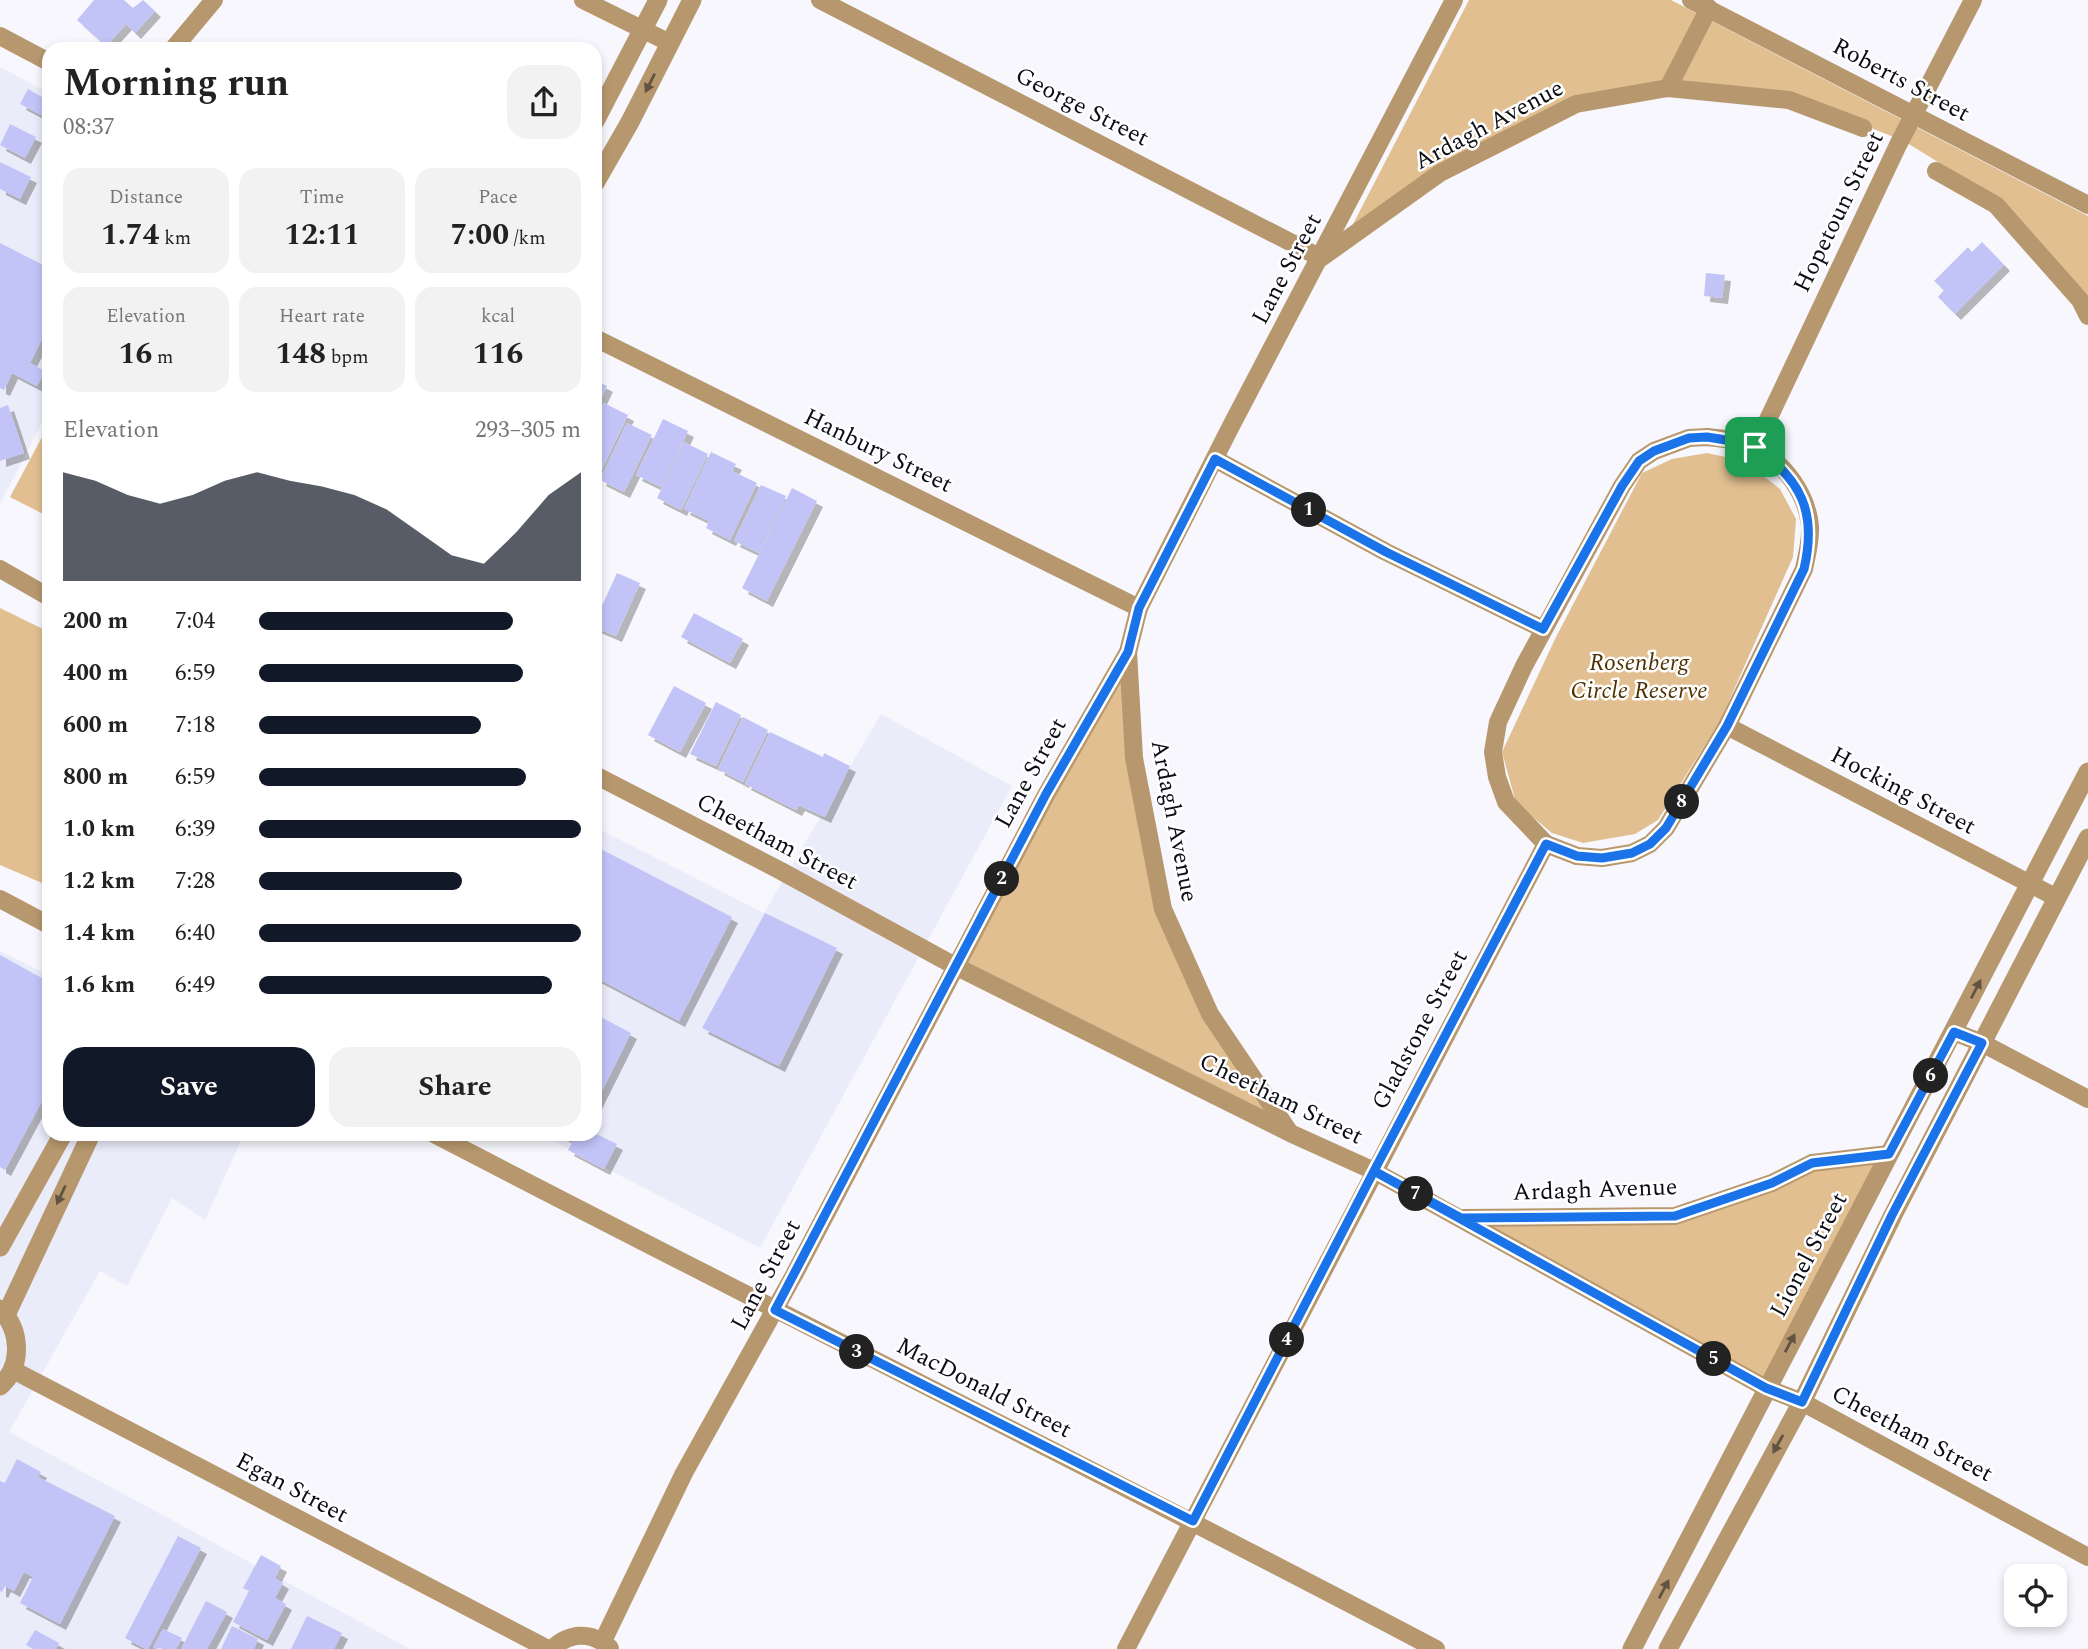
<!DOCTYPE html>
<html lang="en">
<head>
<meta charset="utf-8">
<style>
	body { margin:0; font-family:Spectral,serif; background:#f2f2f2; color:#222; height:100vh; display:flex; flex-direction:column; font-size:26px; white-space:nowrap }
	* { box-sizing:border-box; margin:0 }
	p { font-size:23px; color:#767676 }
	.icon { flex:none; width:38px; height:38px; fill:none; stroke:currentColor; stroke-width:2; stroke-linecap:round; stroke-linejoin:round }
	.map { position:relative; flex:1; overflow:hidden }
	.sheet { position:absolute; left:42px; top:42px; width:560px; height:1099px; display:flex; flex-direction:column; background:#fff; border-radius:21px; box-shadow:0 4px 10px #0003 }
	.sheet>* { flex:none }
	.tools { position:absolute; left:2004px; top:1564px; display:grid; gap:14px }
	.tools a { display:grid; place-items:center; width:63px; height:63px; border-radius:14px; background:#fff; box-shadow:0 4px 10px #0003; font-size:35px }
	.pin { position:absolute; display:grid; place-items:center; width:60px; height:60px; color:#fff; margin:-30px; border-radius:14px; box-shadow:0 4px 10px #0006 }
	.km { position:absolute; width:35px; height:35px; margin:-18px; border-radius:50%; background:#222; color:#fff; font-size:19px; line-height:35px; text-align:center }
	.round { display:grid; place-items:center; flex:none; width:74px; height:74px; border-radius:21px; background:#f2f2f2 }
	.headline { display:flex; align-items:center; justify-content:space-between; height:119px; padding:0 21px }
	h1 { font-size:38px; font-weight:700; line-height:52px }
	.figures { display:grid; grid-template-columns:repeat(3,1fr); gap:10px; height:119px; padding:7px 21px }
	.figures div { display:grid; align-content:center; border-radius:18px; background:#f2f2f2; text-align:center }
	.figures b { font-size:30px; font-weight:700 }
	.figures small { font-size:19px; font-weight:400 }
	.figures p { font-size:19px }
	.chart { height:196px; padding:14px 21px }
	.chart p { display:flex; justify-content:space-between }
	.chart svg { width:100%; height:126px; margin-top:7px; fill:#111827; opacity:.7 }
	.button { display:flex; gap:14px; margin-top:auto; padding:14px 21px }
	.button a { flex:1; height:80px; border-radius:21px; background:#111827; color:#fff; font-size:28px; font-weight:700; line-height:80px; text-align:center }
	.button a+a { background:#f2f2f2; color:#222 }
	ul { padding:0 21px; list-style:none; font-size:23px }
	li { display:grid; grid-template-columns:112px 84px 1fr; align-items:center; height:52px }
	li i { height:18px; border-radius:9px; background:#111827 }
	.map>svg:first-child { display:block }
</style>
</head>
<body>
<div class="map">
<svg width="2088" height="1649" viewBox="0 0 2088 1649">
	<defs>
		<filter id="shadow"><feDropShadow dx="6" dy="6" stdDeviation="0" flood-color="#0004"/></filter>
	</defs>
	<rect width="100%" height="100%" fill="#f7f7fd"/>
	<g fill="#ebecfa">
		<polygon points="0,67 49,93 49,409 0,504"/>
		<polygon points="881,714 1012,786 760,1248 540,1134 595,1134 595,827 764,913"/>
		<polygon points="0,951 49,975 49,1134 244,1134 205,1220 172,1198 127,1286 100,1271 9,1432 410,1649 0,1649"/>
	</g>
	<g fill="#e1bf90">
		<polygon points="1469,0 1671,0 2088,216 2088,301 2001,201 1904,141 1790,96 1669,83 1574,99 1351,228"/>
		<polygon points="49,424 49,517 10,497"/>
		<polygon points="1707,453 1744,461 1780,489 1796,519 1793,557 1720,721 1658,820 1635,834 1583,843 1552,833 1516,803 1502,752 1556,637 1642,473 1672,459"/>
		<polygon points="0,608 49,632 49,886 0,865"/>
		<polygon points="1128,652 1163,909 1210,1014 1290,1133 955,966"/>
		<polygon points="1889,1154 1766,1388 1461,1218 1675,1216 1812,1163"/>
	</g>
	<g fill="#c2c4f8" filter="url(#shadow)">
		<polygon points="94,0 124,0 133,8 143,0 155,11 135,33 126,24 106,46 77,20"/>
		<polygon points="28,89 49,101 49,119 20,104"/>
		<polygon points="10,124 36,137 25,158 0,145"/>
		<polygon points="0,162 31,177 20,199 0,189"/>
		<polygon points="1982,242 2004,265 1955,314 1938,297 1944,290 1934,281 1968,247 1972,252"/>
		<polygon points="0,243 49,268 49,325 30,363 45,371 37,386 12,373 4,390 0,388"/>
		<polygon points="1706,273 1725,275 1722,298 1704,296"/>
		<polygon points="595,380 607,386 595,411"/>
		<polygon points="604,403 628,415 601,471 595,468 595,421"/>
		<polygon points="8,405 24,453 0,461 0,408"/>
		<polygon points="663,419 688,431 661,487 636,475"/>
		<polygon points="627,423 652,435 624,492 600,480"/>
		<polygon points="684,442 708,454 681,510 657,498"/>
		<polygon points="711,452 736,464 732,471 757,483 730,540 706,528 709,521 684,509"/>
		<polygon points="761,485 786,496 759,553 734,541"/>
		<polygon points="792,488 817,501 767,601 742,588"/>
		<polygon points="617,573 640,583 616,636 595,627 595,621"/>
		<polygon points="694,613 743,639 730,663 681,637"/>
		<polygon points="674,686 706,703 680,752 648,735"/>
		<polygon points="716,702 741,715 716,766 690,754"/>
		<polygon points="743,717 768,730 743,782 718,769"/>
		<polygon points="770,732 823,757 824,753 850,766 825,817 799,805 796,810 745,784"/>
		<polygon points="595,846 732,917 679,1021 595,977"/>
		<polygon points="765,913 837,948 779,1066 702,1028"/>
		<polygon points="0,955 49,982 49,1088 5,1170 0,1167"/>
		<polygon points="595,1014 631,1033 595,1105"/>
		<polygon points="560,1134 596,1134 617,1144 604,1169 568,1150 573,1141"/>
		<polygon points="17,1459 41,1472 38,1477 115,1516 60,1624 20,1603 33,1577 24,1572 14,1591 5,1586 2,1592 0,1591 0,1481 5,1483"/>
		<polygon points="178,1536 201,1548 148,1649 146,1649 125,1638"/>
		<polygon points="261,1555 281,1566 275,1578 283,1583 275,1598 286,1604 267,1640 233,1622 249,1591 243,1588"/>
		<polygon points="206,1601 227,1612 207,1649 181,1649"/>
		<polygon points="307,1616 342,1633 334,1649 291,1649"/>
		<polygon points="232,1626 258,1639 254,1649 221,1649"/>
		<polygon points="163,1629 182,1638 176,1649 153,1648"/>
		<polygon points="35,1630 59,1643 56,1649 33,1649 26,1645"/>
	</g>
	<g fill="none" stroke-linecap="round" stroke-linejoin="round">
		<g stroke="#b7986e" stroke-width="18">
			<polyline points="583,0 670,43"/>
			<polyline points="820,0 1321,258 1440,173 1576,104 1668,88 1789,100 1863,128"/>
			<polyline points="1691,0 2088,205"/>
			<polyline points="0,36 49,62"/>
			<polyline points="173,49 214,0"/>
			<polyline points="1668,88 1709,8"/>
			<polyline points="1936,171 1996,205 2080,300 2088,316"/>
			<polyline points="595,338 1139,608"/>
			<path d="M 1707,437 C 1723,439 1741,440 1755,448 C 1784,462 1807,494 1810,526 C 1811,540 1807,555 1804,569 L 1727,726 L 1666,828 L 1650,844 L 1632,853 L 1602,858 L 1577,856 L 1546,844 L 1506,802 L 1497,777 L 1493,752 L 1498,722 L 1524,666 L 1622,486 L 1639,461 L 1654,451 L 1689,438 Z"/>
			<polyline points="1755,447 1898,145 1973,0"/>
			<polyline points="1215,459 1386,552 1543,629"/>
			<polyline points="0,569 49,597"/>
			<polyline points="1128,652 1134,758 1163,909 1210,1014 1288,1130"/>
			<polyline points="1727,726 2057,898"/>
			<polyline points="595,775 781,871 955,966 1290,1133 1374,1171 1766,1388 1802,1402 2088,1557"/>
			<polyline points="0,899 49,925"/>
			<polyline points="1954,1032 1982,1043 2088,1099"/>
			<path d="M 434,1134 C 767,1307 1104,1474 1436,1649"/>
			<polyline points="1462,1218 1675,1216 1772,1183 1812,1163 1889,1154"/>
			<polyline points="13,1370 548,1649"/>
			<polyline points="603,1641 684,1473 794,1275 1046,795 1128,652 1139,608 1230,428 1454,0"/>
			<path d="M 552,1649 C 569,1632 592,1631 610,1648"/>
			<polyline points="1126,1649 1546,844"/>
		</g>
		<g stroke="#b7986e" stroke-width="19">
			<polyline points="595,121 658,0"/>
			<polyline points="595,183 630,122 692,0"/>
			<polyline points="0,1247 63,1134"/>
			<path d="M 0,1309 C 21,1330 23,1366 0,1386"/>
			<polyline points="6,1315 91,1134"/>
			<polyline points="1632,1649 2088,772"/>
			<polyline points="1668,1649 1802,1402 1893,1215 2088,838"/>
		</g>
	</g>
	<defs><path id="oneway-solid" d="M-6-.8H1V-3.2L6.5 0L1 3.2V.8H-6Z" transform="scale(1.75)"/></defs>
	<g fill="#625242">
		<use href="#oneway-solid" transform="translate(650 83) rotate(117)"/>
		<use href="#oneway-solid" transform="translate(1976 989) rotate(-63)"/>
		<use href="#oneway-solid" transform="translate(61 1195) rotate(115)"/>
		<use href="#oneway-solid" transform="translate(1790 1343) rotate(-62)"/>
		<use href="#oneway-solid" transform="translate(1778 1444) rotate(119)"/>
		<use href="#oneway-solid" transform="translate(1664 1589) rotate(-62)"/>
	</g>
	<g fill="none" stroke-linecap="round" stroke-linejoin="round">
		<defs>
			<path id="route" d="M 1755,447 L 1732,441 L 1707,437 L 1689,438 L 1654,451 L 1639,461 L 1622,486 L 1543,629 L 1386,552 L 1215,459 L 1139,608 L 1128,652 L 1046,794 L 775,1310 L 1193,1521 L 1374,1171 L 1766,1388 L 1802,1402 L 1892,1215 L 1982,1043 L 1954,1032 L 1889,1154 L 1812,1163 L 1772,1183 L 1675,1216 L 1461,1218 L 1374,1171 L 1546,844 L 1577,856 L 1602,858 L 1632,853 L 1650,844 L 1666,828 L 1727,726 L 1804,569 C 1817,513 1802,480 1755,447"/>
		</defs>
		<use href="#route" stroke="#fff" stroke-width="14"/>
		<use href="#route" stroke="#1a73e8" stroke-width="9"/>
	</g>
	<g text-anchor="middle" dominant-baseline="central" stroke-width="5" stroke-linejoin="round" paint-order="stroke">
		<g font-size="24" fill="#0c0c15" stroke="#fff">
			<text transform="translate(1901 80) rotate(28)">Roberts Street</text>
			<text transform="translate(1082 107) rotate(27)">George Street</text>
			<text transform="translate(1489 125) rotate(-28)">Ardagh Avenue</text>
			<text transform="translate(1839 212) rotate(-64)">Hopetoun Street</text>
			<text transform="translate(1287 269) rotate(-62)">Lane Street</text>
			<text transform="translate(878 451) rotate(26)">Hanbury Street</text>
			<text transform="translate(1031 773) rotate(-61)">Lane Street</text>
			<text transform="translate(1903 791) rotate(28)">Hocking Street</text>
			<text transform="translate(1174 821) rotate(79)">Ardagh Avenue</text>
			<text transform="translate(777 842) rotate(28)">Cheetham Street</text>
			<text transform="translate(1420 1030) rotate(-62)">Gladstone Street</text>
			<text transform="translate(1281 1099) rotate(26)">Cheetham Street</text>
			<text transform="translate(1595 1190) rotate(-2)">Ardagh Avenue</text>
			<text transform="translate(1809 1255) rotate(-62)">Lionel Street</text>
			<text transform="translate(766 1275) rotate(-62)">Lane Street</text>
			<text transform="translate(984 1388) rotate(27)">MacDonald Street</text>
			<text transform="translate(1912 1434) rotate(28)">Cheetham Street</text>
			<text transform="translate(292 1488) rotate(28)">Egan Street</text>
		</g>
		<g font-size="24" font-style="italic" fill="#4f3200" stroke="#fff">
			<text x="1639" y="663">Rosenberg<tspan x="1639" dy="28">Circle Reserve</tspan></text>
		</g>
	</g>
</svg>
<div class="tools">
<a><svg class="icon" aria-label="locate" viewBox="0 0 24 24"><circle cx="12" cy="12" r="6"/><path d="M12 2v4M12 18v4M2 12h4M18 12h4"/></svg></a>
</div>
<div class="pin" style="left:1755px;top:447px;background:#1e9e55"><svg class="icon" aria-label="arrive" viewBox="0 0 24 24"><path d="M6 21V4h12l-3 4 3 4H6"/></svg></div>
<b class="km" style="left:1309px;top:510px">1</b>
<b class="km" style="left:1002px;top:879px">2</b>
<b class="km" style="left:857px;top:1352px">3</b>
<b class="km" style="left:1287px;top:1340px">4</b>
<b class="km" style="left:1714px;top:1359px">5</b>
<b class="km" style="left:1931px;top:1076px">6</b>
<b class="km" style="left:1416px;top:1194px">7</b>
<b class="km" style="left:1682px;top:802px">8</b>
<section class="sheet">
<div class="headline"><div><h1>Morning run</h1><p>08:37</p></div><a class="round"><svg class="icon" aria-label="share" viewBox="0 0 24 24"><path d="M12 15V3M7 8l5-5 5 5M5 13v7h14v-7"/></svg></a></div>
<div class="figures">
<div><p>Distance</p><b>1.74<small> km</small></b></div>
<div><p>Time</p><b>12:11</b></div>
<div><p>Pace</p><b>7:00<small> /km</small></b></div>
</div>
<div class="figures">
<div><p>Elevation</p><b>16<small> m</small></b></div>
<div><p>Heart rate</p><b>148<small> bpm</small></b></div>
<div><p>kcal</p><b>116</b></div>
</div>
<div class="chart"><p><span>Elevation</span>293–305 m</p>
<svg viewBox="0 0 160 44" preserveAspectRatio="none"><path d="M0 44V6L10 9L20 14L30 17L40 14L50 9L60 6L70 9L80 11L90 14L100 19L110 27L120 35L130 38L140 27L150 14L160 6V44z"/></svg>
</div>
<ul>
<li><b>200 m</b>7:04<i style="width:79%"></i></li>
<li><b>400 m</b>6:59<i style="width:82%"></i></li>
<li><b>600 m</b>7:18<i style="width:69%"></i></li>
<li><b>800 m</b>6:59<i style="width:83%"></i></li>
<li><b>1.0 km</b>6:39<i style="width:100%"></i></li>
<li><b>1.2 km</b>7:28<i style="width:63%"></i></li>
<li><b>1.4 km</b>6:40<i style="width:100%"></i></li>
<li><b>1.6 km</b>6:49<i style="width:91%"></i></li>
</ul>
<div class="button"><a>Save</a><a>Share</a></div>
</section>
</div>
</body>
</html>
